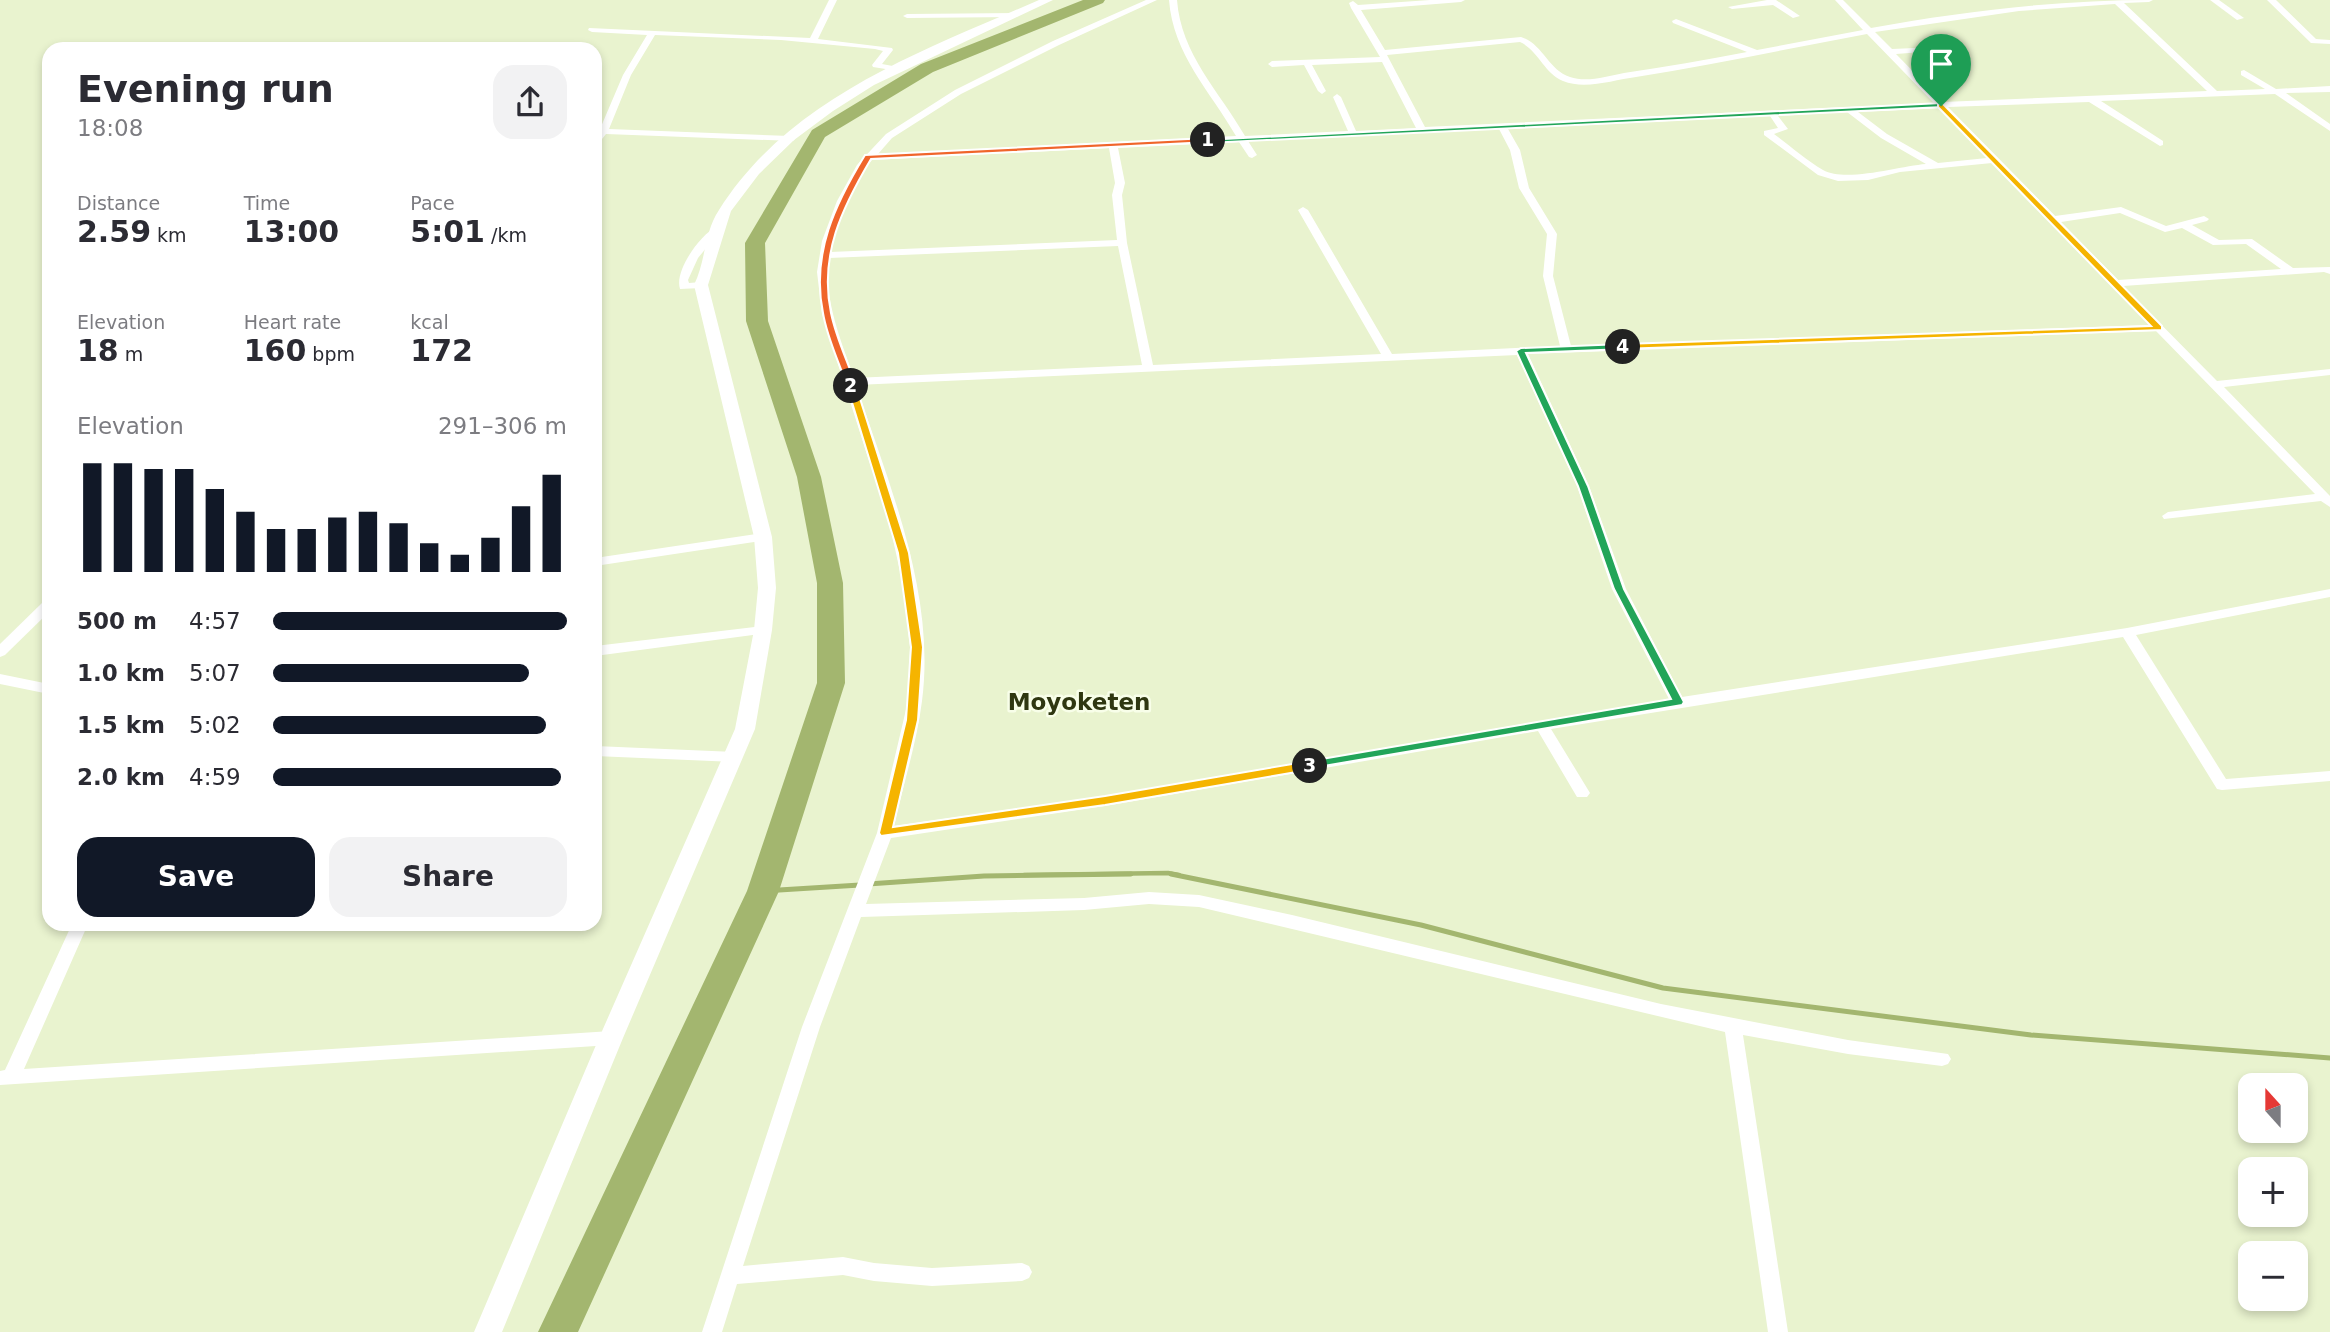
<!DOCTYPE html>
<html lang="en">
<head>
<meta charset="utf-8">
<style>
	body { margin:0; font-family:"DejaVu Sans",sans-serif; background:#f2f2f3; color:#2b2b33; height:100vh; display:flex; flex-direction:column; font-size:26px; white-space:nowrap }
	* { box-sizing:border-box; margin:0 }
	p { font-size:23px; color:#7c7c81 }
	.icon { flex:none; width:38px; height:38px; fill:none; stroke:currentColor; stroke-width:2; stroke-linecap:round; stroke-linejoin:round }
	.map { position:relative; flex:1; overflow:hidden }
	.details { position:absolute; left:42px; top:42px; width:560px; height:889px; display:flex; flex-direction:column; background:#fff; border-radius:21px; box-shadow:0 4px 10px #0003 }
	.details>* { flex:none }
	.needle { width:46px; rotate:339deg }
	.buttons { position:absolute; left:2238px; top:1073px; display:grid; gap:14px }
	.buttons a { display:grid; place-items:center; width:70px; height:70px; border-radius:14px; background:#fff; box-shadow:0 4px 10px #0003; font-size:35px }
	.pin { position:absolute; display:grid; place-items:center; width:60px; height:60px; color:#fff; margin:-72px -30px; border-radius:50% 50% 50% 0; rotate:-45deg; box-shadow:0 0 7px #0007 }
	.pin .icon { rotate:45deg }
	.km { position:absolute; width:35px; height:35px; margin:-18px; border-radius:50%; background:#222; color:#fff; font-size:19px; line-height:35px; text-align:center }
	.round { display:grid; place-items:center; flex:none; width:74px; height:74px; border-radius:21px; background:#f2f2f3 }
	.overview { display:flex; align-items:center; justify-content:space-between; height:119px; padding:0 35px }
	h1 { font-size:38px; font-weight:800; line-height:52px }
	.stats { display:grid; grid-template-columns:repeat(3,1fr); gap:10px; height:119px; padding:7px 35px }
	.stats div { display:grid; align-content:center }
	.stats b { font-size:30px; font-weight:800 }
	.stats small { font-size:19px; font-weight:400 }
	.stats p { font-size:19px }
	.chart { height:196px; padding:14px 35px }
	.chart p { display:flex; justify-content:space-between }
	.chart svg { width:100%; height:126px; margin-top:7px; stroke:#111827; stroke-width:6 }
	.button { display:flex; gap:14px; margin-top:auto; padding:14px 35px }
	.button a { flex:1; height:80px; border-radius:21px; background:#111827; color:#fff; font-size:28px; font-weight:800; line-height:80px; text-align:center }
	.button a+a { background:#f2f2f3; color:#2b2b33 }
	ul { padding:0 35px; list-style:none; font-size:23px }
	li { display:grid; grid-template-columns:112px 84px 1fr; align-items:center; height:52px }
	li i { height:18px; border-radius:9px; background:#111827 }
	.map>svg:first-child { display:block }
</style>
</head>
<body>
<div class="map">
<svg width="2330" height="1332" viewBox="0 0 2330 1332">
	<rect width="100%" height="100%" fill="#e9f3cf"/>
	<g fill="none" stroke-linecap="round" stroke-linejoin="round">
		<polyline stroke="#a3b66f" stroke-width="4.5" points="1024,875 1168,873 1179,875"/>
		<g stroke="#a3b66f" stroke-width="5">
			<polyline points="1171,874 1421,925 1663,988 2031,1035 2330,1058"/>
			<polyline points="868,884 984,876 1131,874"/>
			<polyline points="763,891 860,885"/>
		</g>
		<polygon fill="#a3b66f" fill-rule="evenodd" points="1083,0 1105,0 1103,3 933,72 825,137 765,243 768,321 821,477 843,583 845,683 779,891 578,1332 538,1332 747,891 817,683 817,583 797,477 746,321 745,243 812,130 921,64"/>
		<g fill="#fff" fill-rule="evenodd">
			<polygon points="829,0 837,0 818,39 892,48 893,50 882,64 898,67 898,71 873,67 872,65 883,51 875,49 781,40 655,35 631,75 609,129 790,136 795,139 793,141 606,134 602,139 595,138 597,134 595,128 600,129 623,75 647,35 592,32 588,30 589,28 810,38"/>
			<path d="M 1146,0 L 1157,0 L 1059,45 L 961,94 L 892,138 L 878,154 L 1236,136 C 1210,91 1173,54 1169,0 L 1177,0 C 1181,54 1219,91 1245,136 L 1348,131 L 1333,97 L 1337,94 L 1341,97 L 1356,131 L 1416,128 L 1382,62 L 1312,65 L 1326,91 L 1322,94 L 1318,91 L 1304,65 L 1272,67 L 1268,64 L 1272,61 L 1380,57 L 1351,8 L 1349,3 L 1353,1 L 1358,5 L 1430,0 L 1465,0 L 1461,2 L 1361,10 L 1385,50 L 1521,37 C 1543,44 1548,70 1570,77 C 1587,83 1607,76 1624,73 C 1665,67 1706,60 1747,52 L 1673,23 L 1672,21 L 1676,19 L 1757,50 L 1863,30 L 1835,0 L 1843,0 L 1871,28 C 1964,11 2058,0 2153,0 L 2149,2 L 2124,3 L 2217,91 L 2265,89 L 2241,75 L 2241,71 L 2244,70 L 2276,89 L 2330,86 L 2330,92 L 2286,93 L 2330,124 L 2330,131 L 2275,94 L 2101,101 L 2163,141 L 2163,145 L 2160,146 L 2089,102 L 1948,107 L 2055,216 L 2121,207 L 2166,226 L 2204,216 L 2209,219 L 2207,221 L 2192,225 L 2219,240 L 2252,239 L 2293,268 L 2330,267 L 2330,274 L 2324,272 L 2123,286 L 2217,381 L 2330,369 L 2330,375 L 2224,387 L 2330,496 L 2330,507 L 2321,501 L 2164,519 L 2162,516 L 2168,512 L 2315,494 L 2156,331 L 1528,354 L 1589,486 L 1626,589 L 1682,697 L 2127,628 L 2330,589 L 2330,597 L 2136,635 L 2226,779 L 2330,771 L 2330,781 L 2222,790 L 2217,789 L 2123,637 L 1551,729 L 1590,793 L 1587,797 L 1577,797 L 1538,731 L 1105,806 L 891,838 L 866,904 L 1084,898 L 1149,892 L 1199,895 L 1292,915 L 1661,1004 L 1848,1040 L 1948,1054 L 1951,1059 L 1948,1064 L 1942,1066 L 1848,1054 L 1743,1035 L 1788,1332 L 1768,1332 L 1725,1032 L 1199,907 L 1149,904 L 1084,910 L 861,917 L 820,1027 L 743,1266 L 843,1257 L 874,1263 L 932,1268 L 1022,1263 L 1029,1266 L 1032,1272 L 1029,1278 L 1022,1281 L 932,1286 L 874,1281 L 843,1275 L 737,1284 L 722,1332 L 702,1332 L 802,1027 L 877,833 L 908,701 L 910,647 L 903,585 L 890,526 L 822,314 L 817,272 L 822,241 L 837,201 L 857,165 L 886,134 L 955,90 L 1053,41 ZM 2115,4 L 2207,91 L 1943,102 L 1896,54 L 1935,51 L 1939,49 L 1938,47 L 1892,49 L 1875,32 L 2019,11 ZM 1867,34 L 1934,103 L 1425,127 L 1387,55 L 1520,42 C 1538,50 1544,73 1563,81 C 1585,90 1613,80 1636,77 C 1714,65 1790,48 1867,34 ZM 1939,108 L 1987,158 L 1938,163 L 1887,134 L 1858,112 ZM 1847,112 L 1881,138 L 1926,164 C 1899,166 1846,183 1823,170 C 1806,160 1790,146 1774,134 L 1788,129 L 1778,116 ZM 1770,116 L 1778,128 L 1764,131 L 1764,135 L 1818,175 L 1838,181 L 1868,180 L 1900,172 L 1992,163 L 2150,325 L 1571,346 L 1553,276 L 1557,234 L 1529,188 L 1520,150 L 1508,129 ZM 1499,129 L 1510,150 L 1519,188 L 1547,234 L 1543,276 L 1560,346 L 1392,354 L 1308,210 L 1303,207 L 1298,210 L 1381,354 L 1153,365 L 1127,243 L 1122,195 L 1125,183 L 1118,148 L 1239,142 L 1249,157 L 1252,158 L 1257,155 L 1248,141 ZM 1109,148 L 1115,183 L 1112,195 L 1117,240 L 830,252 C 835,221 851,182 872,160 ZM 2120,213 L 2165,232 L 2182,228 L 2213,245 L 2246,244 L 2281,269 L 2118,280 L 2061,222 ZM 1118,246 L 1142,365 L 854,378 C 841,340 823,299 829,258 ZM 1517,355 L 1577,486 L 1612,589 L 1669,699 L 1105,796 L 894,826 C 903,785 917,742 922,701 C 936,593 889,485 856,385 Z"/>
			<polygon points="1767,0 1776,0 1800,16 1793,18 1773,5 1732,9 1728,7"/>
			<polygon points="2210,0 2219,0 2244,18 2237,20"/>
			<polygon points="2267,0 2276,0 2316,39 2330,40 2330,44 2311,43"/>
			<polygon points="1018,13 1019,15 1015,17 907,18 903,16 907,14"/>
			<path d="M 716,227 L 721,230 L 698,258 L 688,280 L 689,283 L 701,282 L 706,285 L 701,288 L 680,289 C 674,271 700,235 716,227 Z"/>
			<polygon points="763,533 769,537 768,540 595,566 595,558"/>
			<polygon points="49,600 49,612 5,655 0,657 0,644 44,601"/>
			<polygon points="763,626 768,627 770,630 768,633 595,656 595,646"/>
			<polygon points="0,674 49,684 49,694 0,684"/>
			<polygon points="595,746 735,752 740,753 742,757 740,761 735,762 595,756"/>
			<polygon points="72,924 88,924 24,1069 611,1031 617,1033 620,1038 617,1043 611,1045 0,1085 0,1071 5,1070"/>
		</g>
		<path fill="#fff" fill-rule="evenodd" d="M 1039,0 L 1053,0 L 874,85 L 833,111 L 794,140 L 759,174 L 731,211 L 708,285 L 772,537 L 776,588 L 772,630 L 755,729 L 623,1038 L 502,1332 L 474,1332 L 599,1038 L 735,729 L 754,630 L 758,588 L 754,537 L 694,285 C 706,261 704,232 719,210 C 789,98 924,50 1039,0 Z"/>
	</g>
	<polygon fill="#22a559" stroke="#fff" stroke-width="2" points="1941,103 1943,107 1208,143 1204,140"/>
	<path fill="#f0652b" stroke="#fff" stroke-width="2" d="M 1208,138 L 1210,142 L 871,159 C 842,208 819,255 831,313 C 836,338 848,362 856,386 L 851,389 L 847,386 C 839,362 827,338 823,313 C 811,254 835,204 865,155 Z"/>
	<polygon fill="#f5b400" stroke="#fff" stroke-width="2" points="851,383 856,386 909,553 923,647 918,720 893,827 1105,796 1310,761 1316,766 1314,769 1105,805 881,836 879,833 906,720 911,647 898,553 847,386"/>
	<polygon fill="#22a559" stroke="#fff" stroke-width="2" points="1623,344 1626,345 1626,349 1526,353 1588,486 1624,589 1684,702 1682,705 1306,769 1304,766 1310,761 1671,699 1614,589 1578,486 1516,351 1521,348"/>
	<polygon fill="#f5b400" stroke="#fff" stroke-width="2" points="1938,104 1943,104 2162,326 2162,330 1620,349 1620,345 1623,344 2151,326 1938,107"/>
	<g text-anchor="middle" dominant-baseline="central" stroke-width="5" stroke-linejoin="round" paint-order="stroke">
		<g font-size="23" font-weight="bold" fill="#2f3711" stroke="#f8fee9">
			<text x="1079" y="702">Moyoketen</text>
		</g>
	</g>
</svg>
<div class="buttons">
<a><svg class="needle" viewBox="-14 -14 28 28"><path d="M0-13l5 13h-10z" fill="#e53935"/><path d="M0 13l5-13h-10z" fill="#7c7c81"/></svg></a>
<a>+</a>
<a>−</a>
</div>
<div class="pin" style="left:1941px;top:106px;background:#1e9e55"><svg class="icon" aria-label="arrive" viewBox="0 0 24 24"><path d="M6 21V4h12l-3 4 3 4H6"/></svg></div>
<b class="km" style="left:1208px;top:140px">1</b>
<b class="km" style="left:851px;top:386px">2</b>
<b class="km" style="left:1310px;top:766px">3</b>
<b class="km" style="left:1623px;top:347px">4</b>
<section class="details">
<div class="overview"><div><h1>Evening run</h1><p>18:08</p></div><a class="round"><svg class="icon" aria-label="share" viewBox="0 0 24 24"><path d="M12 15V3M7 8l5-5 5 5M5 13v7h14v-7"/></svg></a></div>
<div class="stats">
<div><p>Distance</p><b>2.59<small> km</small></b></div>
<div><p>Time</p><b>13:00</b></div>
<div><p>Pace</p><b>5:01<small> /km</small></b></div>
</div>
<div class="stats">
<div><p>Elevation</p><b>18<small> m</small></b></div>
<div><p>Heart rate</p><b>160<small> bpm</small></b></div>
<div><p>kcal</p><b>172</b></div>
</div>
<div class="chart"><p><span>Elevation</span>291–306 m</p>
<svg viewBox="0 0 160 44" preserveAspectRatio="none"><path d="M5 44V6M15 44V6M25 44V8M35 44V8M45 44V15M55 44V23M65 44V29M75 44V29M85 44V25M95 44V23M105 44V27M115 44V34M125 44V38M135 44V32M145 44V21M155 44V10"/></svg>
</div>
<ul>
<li><b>500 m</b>4:57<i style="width:100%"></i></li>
<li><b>1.0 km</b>5:07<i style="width:87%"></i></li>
<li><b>1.5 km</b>5:02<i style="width:93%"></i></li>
<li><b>2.0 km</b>4:59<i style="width:98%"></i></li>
</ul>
<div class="button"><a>Save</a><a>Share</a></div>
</section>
</div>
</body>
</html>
